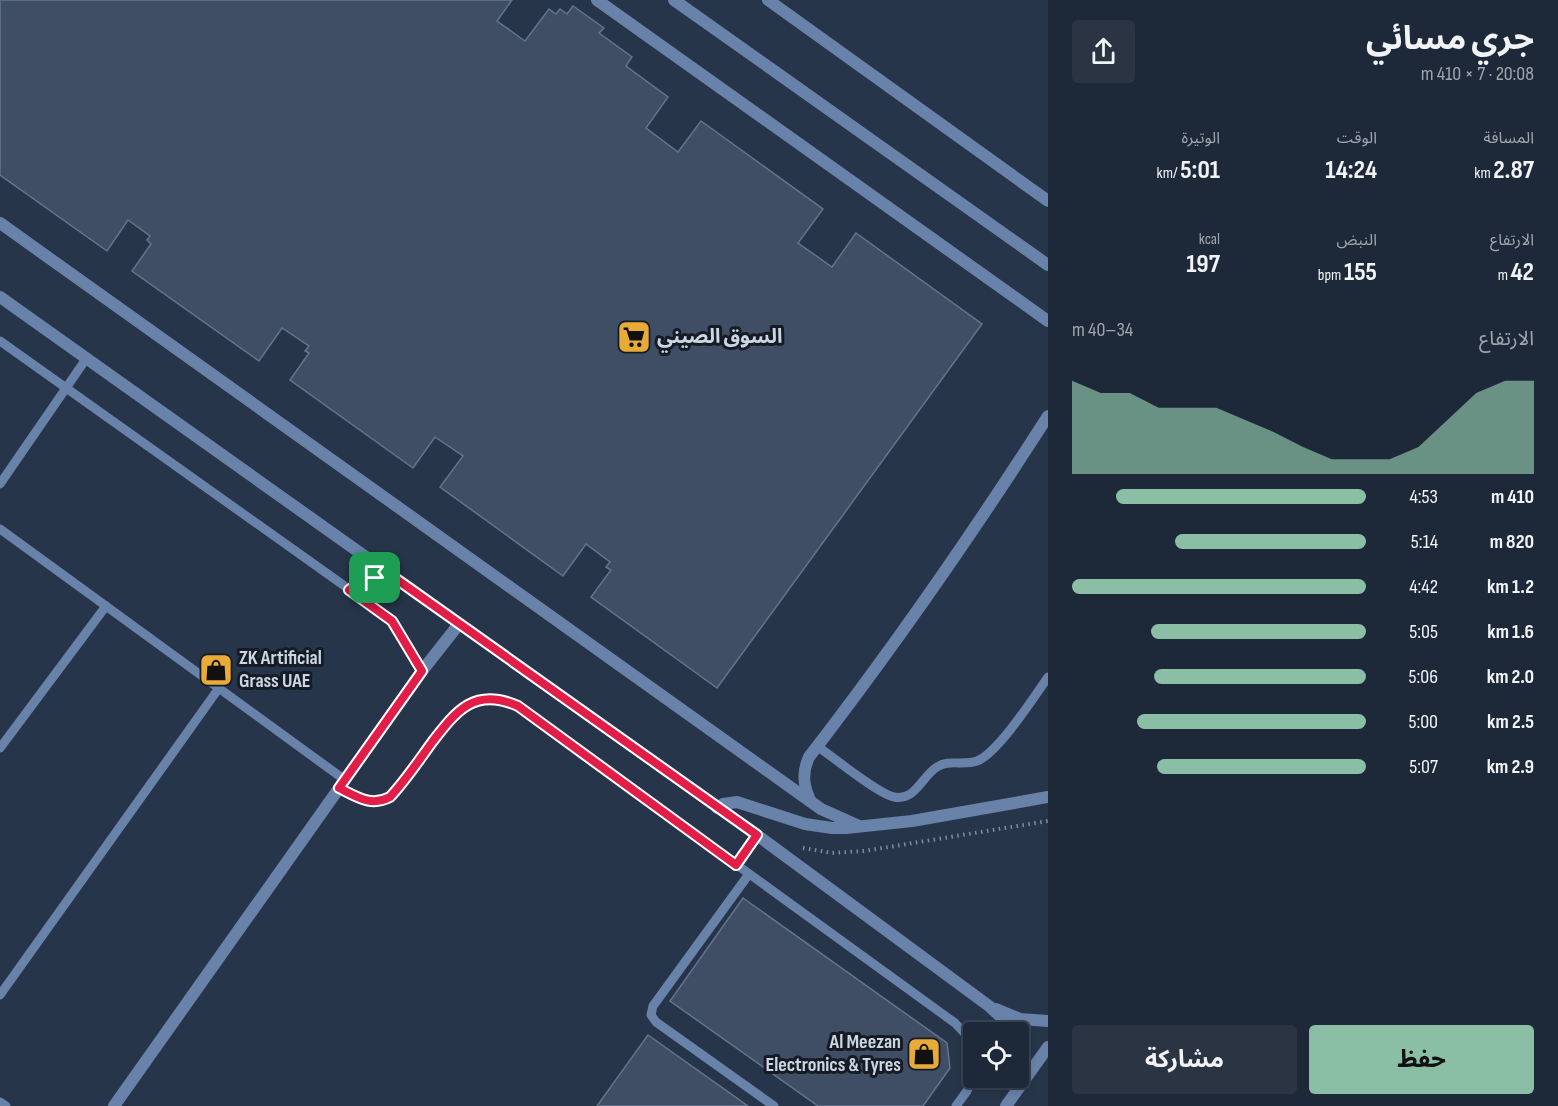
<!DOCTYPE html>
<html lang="ar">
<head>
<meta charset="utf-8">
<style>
	body { margin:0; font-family:"Sofia Sans Condensed","Noto Sans Arabic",sans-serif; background:#2a3443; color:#f1f3f6; direction:rtl; height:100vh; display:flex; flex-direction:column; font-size:22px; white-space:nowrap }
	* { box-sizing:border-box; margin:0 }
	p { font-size:20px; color:#a0a6ae }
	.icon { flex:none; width:33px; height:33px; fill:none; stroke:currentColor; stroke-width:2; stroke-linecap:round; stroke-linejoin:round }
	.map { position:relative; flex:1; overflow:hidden; direction:ltr }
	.drawer { display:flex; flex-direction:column; background:#1d2838; width:510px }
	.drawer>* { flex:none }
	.controls { position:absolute; left:963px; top:1022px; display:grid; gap:12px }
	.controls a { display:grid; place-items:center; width:66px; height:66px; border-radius:6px; background:#1d2838; box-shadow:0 3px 9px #0003,0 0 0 2px #3b4453; font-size:30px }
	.pin { position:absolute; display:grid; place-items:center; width:51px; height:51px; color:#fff; margin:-26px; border-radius:12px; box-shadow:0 3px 9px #0006 }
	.round { display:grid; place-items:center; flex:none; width:63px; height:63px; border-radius:6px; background:#2a3443 }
	.summary { display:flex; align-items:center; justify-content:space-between; height:102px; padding:0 24px }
	h1 { font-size:33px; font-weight:700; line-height:45px }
	.stats { display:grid; grid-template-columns:repeat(3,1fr); gap:9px; height:102px; padding:6px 24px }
	.stats div { display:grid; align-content:center }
	.stats b { font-size:26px; font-weight:700 }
	.stats small { font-size:16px; font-weight:400 }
	.stats p { font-size:16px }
	.chart { height:168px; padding:12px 24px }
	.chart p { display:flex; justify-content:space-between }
	.chart svg { width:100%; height:108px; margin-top:6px; fill:#8abfa5; opacity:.7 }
	.action { display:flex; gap:12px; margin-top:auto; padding:12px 24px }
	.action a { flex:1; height:69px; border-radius:6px; background:#8abfa5; color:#111; font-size:24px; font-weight:700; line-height:69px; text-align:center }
	.action a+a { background:#2a3443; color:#f1f3f6 }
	ul { padding:0 24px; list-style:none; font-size:20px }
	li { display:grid; grid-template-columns:96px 72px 1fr; align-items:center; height:45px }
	li i { height:15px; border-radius:8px; background:#8abfa5 }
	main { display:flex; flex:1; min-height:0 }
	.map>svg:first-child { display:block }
</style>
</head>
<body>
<main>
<section class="drawer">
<div class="summary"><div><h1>جري مسائي</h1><p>20:08 · 7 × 410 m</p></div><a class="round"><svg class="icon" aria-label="share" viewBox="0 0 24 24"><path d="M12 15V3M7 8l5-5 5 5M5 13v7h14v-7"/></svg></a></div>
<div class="stats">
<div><p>المسافة</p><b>2.87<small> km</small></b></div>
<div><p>الوقت</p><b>14:24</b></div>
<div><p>الوتيرة</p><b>5:01<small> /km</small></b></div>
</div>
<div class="stats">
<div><p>الارتفاع</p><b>42<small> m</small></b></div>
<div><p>النبض</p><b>155<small> bpm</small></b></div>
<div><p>kcal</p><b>197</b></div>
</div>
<div class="chart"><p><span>الارتفاع</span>34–40 m</p>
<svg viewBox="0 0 160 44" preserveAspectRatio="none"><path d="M0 44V6L10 11L20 11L30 17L40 17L50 17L60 22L70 27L80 33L90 38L100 38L110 38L120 33L130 22L140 11L150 6L160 6V44z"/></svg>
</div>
<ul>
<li><b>410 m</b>4:53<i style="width:85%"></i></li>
<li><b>820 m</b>5:14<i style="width:65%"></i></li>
<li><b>1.2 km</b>4:42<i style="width:100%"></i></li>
<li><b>1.6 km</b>5:05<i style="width:73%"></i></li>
<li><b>2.0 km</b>5:06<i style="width:72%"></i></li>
<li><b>2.5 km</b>5:00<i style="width:78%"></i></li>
<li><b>2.9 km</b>5:07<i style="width:71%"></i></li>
</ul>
<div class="action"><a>حفظ</a><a>مشاركة</a></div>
</section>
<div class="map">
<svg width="1048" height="1106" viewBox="0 0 1048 1106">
	<rect width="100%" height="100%" fill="#27354a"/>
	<g fill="#3f4e65" stroke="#64748c" stroke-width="1.5">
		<polygon points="0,0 512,0 497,21 525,41 549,9 556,14 560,9 567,14 573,6 604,28 599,33 632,57 626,66 668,97 646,128 678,152 701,121 823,209 798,243 832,267 856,233 982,324 717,688 591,597 611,570 606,567 610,562 586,544 563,576 440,487 463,456 435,437 413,468 290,380 309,353 305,351 309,346 282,328 259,361 132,271 151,244 147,240 150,236 128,220 107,251 0,175"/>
		<polygon points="743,898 947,1043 950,1068 923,1106 818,1106 670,1001"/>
		<polygon points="648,1035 748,1106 597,1106"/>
	</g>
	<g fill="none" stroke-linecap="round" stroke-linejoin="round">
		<polyline stroke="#808c9d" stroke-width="4" stroke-dasharray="1.5 4.5" stroke-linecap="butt" points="803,848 832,853 864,851 1048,821"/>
		<g stroke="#6882a9" stroke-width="9">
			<path d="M 0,341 L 384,614 C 402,630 408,653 422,671"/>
			<polyline points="0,484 86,359"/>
			<polyline points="0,529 345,780"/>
			<path d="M 817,746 C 833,757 878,794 894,797 C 916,801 921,777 937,767 C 949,759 963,766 977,761 C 998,753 1034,697 1048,677"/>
			<polyline points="0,748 106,606"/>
			<path d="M 339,788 C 359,798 377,810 395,791 L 458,710 C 481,696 504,696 526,712 L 955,1023 L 968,1037 L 974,1053"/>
			<polyline points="749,874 653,1006 651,1015 656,1022 774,1106"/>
			<polyline points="0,995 219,688"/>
			<polyline points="0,1102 6,1106"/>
			<polyline points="956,1106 967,1091 974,1075"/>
		</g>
		<g stroke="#6882a9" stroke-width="12">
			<polyline points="597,0 1048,321"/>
			<polyline points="0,223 821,809 859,826"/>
			<polyline points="0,297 757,835 989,1006 1001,1017 1011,1032"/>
			<path d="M 349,590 C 360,581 374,580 385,571"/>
			<path d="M 810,800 C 803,785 802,772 809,757 C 894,647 973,533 1048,416"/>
			<polyline points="717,808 723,804 737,802 805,824 832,828 846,828 912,821 1048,797"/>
			<polyline points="736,865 757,835"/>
			<polyline points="996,1009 1020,1019 1048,1021"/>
			<polyline points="1017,1090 1020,1075 1018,1054"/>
			<polyline points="114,1106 422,671 459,624"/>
		</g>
		<g stroke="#6882a9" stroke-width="12">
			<polyline points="674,0 1048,265"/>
			<polyline points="768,0 1048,201"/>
			<polyline points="1006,1106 1048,1047"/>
		</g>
	</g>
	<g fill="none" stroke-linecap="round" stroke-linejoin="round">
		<defs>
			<path id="route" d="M 385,571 L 757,835 L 736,865 L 518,706 C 475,687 457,710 433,741 C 419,760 406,780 390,797 C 371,807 357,797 339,788 L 422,671 L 392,621 L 349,590 C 360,581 374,580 385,571 Z"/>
		</defs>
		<use href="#route" stroke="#fff" stroke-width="12"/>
		<use href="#route" stroke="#e11d48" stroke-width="8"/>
	</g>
	<defs>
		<symbol id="supermarket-square" viewBox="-11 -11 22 22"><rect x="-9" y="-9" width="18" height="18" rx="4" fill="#e9ab38" stroke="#161c26"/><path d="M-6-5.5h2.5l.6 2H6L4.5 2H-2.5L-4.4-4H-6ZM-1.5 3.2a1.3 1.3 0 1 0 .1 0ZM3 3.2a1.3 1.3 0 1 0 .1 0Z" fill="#111"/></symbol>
		<symbol id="shop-square" viewBox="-11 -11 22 22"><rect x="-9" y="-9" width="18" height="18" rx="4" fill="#e9ab38" stroke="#161c26"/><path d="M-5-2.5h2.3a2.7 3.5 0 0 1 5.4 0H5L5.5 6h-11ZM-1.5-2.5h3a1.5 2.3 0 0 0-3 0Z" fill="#111"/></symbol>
	</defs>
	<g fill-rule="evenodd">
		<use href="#supermarket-square" x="615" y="318" width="38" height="38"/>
		<use href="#shop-square" x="197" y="651" width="38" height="38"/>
		<use href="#shop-square" x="905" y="1035" width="38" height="38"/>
	</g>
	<g text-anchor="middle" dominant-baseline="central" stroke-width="6" stroke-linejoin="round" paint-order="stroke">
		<g font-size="20" font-weight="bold" fill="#ccd6e3" stroke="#161c26" text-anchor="start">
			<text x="657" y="337">السوق الصيني</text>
			<text x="239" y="658">ZK Artificial<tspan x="239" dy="23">Grass UAE</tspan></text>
			<text x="901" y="1042" text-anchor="end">Al Meezan<tspan x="901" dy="23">Electronics &amp; Tyres</tspan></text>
		</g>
	</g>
</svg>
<div class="controls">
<a><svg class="icon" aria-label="locate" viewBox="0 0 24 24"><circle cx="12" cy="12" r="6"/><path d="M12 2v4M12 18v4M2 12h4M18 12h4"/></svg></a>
</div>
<div class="pin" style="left:375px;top:578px;background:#1e9e55"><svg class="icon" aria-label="arrive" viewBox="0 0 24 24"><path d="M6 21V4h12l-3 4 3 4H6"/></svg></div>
</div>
</main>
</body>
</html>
